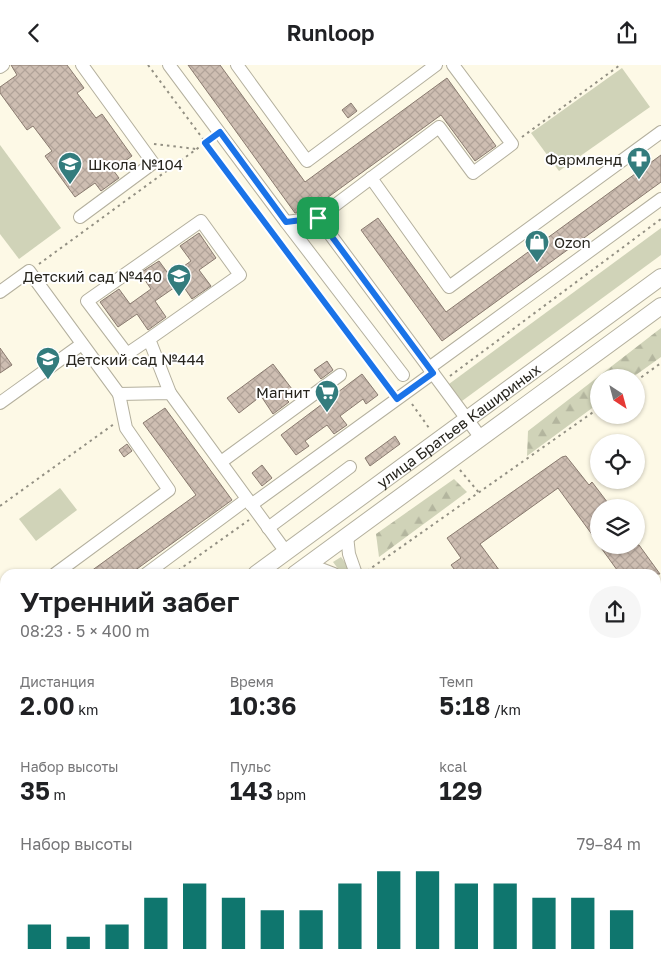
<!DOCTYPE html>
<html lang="ru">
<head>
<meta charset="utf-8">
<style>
	body { margin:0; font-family:"Golos Text",sans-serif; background:#f6f6f6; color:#202124; height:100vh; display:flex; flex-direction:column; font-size:19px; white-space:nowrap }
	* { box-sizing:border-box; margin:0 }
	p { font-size:16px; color:#757577 }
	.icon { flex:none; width:28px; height:28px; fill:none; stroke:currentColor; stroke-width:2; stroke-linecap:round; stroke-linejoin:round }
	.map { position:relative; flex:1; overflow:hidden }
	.details { position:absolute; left:0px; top:504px; width:661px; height:406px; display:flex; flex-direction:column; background:#fff; border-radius:15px 15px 0 0; box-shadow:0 1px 4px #0004 }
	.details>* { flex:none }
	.needle { width:32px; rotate:144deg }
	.buttons { position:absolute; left:590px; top:304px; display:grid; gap:10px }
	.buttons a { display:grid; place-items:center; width:55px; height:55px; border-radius:50%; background:#fff; box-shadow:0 1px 4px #0004; font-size:25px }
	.pin { position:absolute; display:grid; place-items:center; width:42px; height:42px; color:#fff; margin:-21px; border-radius:10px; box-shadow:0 2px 8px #0006 }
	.round { display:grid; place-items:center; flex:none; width:52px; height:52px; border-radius:26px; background:#f6f6f6 }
	.headline { display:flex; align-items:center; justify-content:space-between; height:85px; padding:0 20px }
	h1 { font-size:28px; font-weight:600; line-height:38px }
	.metrics { display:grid; grid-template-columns:repeat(3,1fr); gap:8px; height:85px; padding:5px 20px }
	.metrics div { display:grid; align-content:center }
	.metrics b { font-size:25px; font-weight:600 }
	.metrics small { font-size:14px; font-weight:400 }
	.metrics p { font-size:14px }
	.chart { height:140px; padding:10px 20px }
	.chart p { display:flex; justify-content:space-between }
	.chart svg { width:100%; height:90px; margin-top:5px; stroke:#0f766e; stroke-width:6 }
	header { display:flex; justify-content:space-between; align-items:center; height:65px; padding:0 20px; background:#fff; font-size:22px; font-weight:600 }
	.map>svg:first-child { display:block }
</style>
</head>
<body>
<header><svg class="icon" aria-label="back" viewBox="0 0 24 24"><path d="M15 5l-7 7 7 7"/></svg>Runloop<svg class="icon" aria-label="share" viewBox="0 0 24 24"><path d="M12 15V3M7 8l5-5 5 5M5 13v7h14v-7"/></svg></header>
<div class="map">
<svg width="661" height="909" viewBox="0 0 661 909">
	<defs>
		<pattern id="forest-firs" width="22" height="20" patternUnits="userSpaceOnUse" patternTransform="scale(1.25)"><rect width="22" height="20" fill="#d0d3b8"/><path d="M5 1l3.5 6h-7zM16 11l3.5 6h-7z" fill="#b3b59e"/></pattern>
		<pattern id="building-cross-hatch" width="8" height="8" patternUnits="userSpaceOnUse" patternTransform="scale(1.25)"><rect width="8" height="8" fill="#cebeb2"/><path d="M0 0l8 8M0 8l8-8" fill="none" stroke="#b1a399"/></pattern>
	</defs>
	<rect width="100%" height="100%" fill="#fdf9e6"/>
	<g fill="#d0d3b8">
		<polygon points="622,3 650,42 559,106 531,68"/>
		<polygon points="0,80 61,163 19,194 0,169"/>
		<polygon points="661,163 661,190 462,336 449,319"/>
		<polygon points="60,423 77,445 36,476 19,454"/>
		<polygon points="341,492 350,504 350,509 342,509 333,497"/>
	</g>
	<g fill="url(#forest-firs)">
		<polygon points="661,263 661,292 633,312 599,312 599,338 527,391 528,366"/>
		<polygon points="454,414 467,427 379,492 376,469"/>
		<polygon points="5,735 5,764 0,767 0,739"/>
	</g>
	<g fill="url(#building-cross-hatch)" stroke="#897a6f">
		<polygon points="11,0 67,0 84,23 77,28 96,53 102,49 132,91 113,105 119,113 101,126 95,118 75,132 45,91 52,86 33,61 27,65 0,28 0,22 17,10"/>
		<polygon points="188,0 220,0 305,117 447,13 496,81 475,96 441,50 309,146 295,148"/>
		<polygon points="351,38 357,46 348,53 342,45"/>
		<polygon points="661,90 661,117 442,276 361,165 378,153 446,247"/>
		<polygon points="199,168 216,193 199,205 211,221 192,234 181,218 155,236 166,252 148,265 137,249 118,262 100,237 119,224 130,239 151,224 140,208 159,196 170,211 191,196 180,181"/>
		<polygon points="0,283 12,300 0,308"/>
		<polygon points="327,296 333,305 321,314 314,305"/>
		<polygon points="273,299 295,328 286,334 289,337 273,349 261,331 239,348 227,333"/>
		<polygon points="362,309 378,330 366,339 363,334 340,351 347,360 334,369 327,360 305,376 309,381 296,390 281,370"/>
		<polygon points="165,343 232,435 130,509 87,509 196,430 143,358"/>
		<polygon points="395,371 400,379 370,401 365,393"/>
		<polygon points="127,379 132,386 124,392 119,385"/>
		<polygon points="566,391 589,420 592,417 611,442 599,442 599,479 558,423 480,479 502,509 458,509 451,500 461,493 447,473 562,392"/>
		<polygon points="262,400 272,413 262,421 252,408"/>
		<polygon points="599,480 639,480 660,509 620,509"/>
	</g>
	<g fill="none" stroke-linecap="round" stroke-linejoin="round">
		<defs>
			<g id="minor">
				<polyline points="169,0 286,157 318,153 481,373"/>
				<polyline points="237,0 307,96 436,0"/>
				<polyline points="0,2 3,0"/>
				<polyline points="371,113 449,222 661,67"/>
				<polyline points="80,152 153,98 82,0"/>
				<polyline points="318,153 439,62 473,108 512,79 453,0"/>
				<polyline points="286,157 403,310"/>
				<polyline points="0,227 29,206 119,329 170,328 286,487"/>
				<polyline points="149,274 240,210 201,156 87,236 127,289 149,274 170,328"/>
				<polyline points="429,303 661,134"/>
				<polyline points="0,338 82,279"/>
				<polyline points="221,397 340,310"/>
				<polyline points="251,440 433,308"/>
				<polyline points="268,463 350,402"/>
				<polyline points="347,471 349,489 356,509"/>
				<polyline points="308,499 334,509"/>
				<polyline points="55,509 169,425 126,363 119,329"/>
				<polyline points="146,509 247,434"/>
				<polyline points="0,549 5,546"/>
				<polyline points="0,617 5,613"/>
				<polyline points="656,756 661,758"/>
				<polyline points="0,787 5,783"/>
				<polyline points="0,868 5,864"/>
				<polyline points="0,881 5,888"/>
				<polyline points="18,905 20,909"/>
				<polyline points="99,905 102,909"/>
				<polyline points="176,905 179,909"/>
				<polyline points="258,905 261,909"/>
				<polyline points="328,905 331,909"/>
				<polyline points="351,905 354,909"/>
				<polyline points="442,905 444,909"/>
				<polyline points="535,905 538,909"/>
			</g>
			<g id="major">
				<path id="s1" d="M 256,509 L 661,212"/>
				<polyline points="295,509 661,241"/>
				<polyline points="0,695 5,692"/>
				<polyline points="0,724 5,720"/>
			</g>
		</defs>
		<use href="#minor" stroke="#b4b09e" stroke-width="14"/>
		<use href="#major" stroke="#b4b09e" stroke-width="18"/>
		<g stroke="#939083" stroke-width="2" stroke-dasharray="2.5 4" stroke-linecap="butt">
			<polyline points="148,0 390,325"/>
			<polyline points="522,72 620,0"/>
			<polyline points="154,79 196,84"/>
			<polyline points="39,199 209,75"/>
			<polyline points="450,311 661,154"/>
			<polyline points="636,316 661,298"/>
			<polyline points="412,339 429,363"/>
			<polyline points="460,405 480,429"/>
			<polyline points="0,441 114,359"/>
			<polyline points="367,506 599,343"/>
			<polyline points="173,509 249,455"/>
			<polyline points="2,843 5,848"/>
		</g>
		<use href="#minor" stroke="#fff" stroke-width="12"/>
		<use href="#major" stroke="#fff" stroke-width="16"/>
	</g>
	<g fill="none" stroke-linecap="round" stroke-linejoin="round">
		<defs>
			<polygon id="route" points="220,67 286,157 318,153 433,308 397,334 205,78"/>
		</defs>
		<use href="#route" stroke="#fff" stroke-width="10"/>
		<use href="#route" stroke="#1a73e8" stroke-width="6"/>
	</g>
	<defs>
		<symbol id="pharmacy-pin" viewBox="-11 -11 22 30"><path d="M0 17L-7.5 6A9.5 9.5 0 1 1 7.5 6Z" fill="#337c7d" stroke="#fff"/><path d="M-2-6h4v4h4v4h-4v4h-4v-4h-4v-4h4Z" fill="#fff"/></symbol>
		<symbol id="school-pin" viewBox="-11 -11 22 30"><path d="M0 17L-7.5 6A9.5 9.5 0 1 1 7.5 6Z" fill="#337c7d" stroke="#fff"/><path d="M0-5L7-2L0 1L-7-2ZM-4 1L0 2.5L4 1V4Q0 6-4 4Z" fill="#fff"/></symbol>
		<symbol id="shop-pin" viewBox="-11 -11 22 30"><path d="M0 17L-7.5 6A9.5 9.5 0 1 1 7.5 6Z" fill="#337c7d" stroke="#fff"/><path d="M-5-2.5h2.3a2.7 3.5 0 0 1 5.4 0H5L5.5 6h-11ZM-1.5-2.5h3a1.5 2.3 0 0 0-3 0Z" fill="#fff"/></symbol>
		<symbol id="supermarket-pin" viewBox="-11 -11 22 30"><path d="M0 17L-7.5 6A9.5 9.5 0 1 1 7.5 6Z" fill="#337c7d" stroke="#fff"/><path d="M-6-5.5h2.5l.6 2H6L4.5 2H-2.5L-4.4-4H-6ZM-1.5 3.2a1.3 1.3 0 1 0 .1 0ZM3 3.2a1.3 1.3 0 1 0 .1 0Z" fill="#fff"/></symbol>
	</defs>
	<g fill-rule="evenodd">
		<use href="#pharmacy-pin" x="625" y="80" width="28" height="38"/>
		<use href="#school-pin" x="56" y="85" width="28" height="38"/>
		<use href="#shop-pin" x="523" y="163" width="28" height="38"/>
		<use href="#school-pin" x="165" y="197" width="28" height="38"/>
		<use href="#school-pin" x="34" y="280" width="28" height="38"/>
		<use href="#supermarket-pin" x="313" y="313" width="28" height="38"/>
	</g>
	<g text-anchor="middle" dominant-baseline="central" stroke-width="4" stroke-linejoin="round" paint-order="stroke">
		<g font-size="15" fill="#27251e" stroke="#fff" text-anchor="end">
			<text x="622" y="94">Фармленд</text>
			<text x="88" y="99" text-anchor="start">Школа №104</text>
			<text x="554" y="177" text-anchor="start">Ozon</text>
			<text x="162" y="211">Детский сад №440</text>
			<text x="66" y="294" text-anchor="start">Детский сад №444</text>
			<text x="310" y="327">Магнит</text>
		</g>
		<g font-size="15" fill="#27251e" stroke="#fff">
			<text stroke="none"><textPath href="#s1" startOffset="251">улица Братьев Кашириных</textPath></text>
		</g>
	</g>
</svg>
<div class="buttons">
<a><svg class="needle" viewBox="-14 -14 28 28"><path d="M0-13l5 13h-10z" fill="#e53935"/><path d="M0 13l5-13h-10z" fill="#757577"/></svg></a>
<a><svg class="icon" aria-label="locate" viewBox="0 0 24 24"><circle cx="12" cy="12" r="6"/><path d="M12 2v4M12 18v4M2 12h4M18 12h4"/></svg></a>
<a><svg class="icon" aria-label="layers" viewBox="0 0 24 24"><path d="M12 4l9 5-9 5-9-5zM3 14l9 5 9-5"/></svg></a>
</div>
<div class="pin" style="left:318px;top:153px;background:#1e9e55"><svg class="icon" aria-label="arrive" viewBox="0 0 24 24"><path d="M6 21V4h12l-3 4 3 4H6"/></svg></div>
<section class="details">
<div class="headline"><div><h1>Утренний забег</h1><p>08:23 · 5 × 400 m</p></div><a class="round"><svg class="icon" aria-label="share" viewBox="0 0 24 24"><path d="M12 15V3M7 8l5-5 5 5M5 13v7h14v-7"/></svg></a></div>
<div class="metrics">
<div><p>Дистанция</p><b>2.00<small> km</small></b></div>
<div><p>Время</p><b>10:36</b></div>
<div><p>Темп</p><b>5:18<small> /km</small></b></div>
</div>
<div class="metrics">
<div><p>Набор высоты</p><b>35<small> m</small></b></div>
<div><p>Пульс</p><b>143<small> bpm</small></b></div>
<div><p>kcal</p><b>129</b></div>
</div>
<div class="chart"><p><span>Набор высоты</span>79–84 m</p>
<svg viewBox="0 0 160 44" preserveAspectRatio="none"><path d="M5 44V32M15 44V38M25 44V32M35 44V19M45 44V12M55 44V19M65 44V25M75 44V25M85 44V12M95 44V6M105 44V6M115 44V12M125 44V12M135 44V19M145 44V19M155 44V25"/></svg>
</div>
</section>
</div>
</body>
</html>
